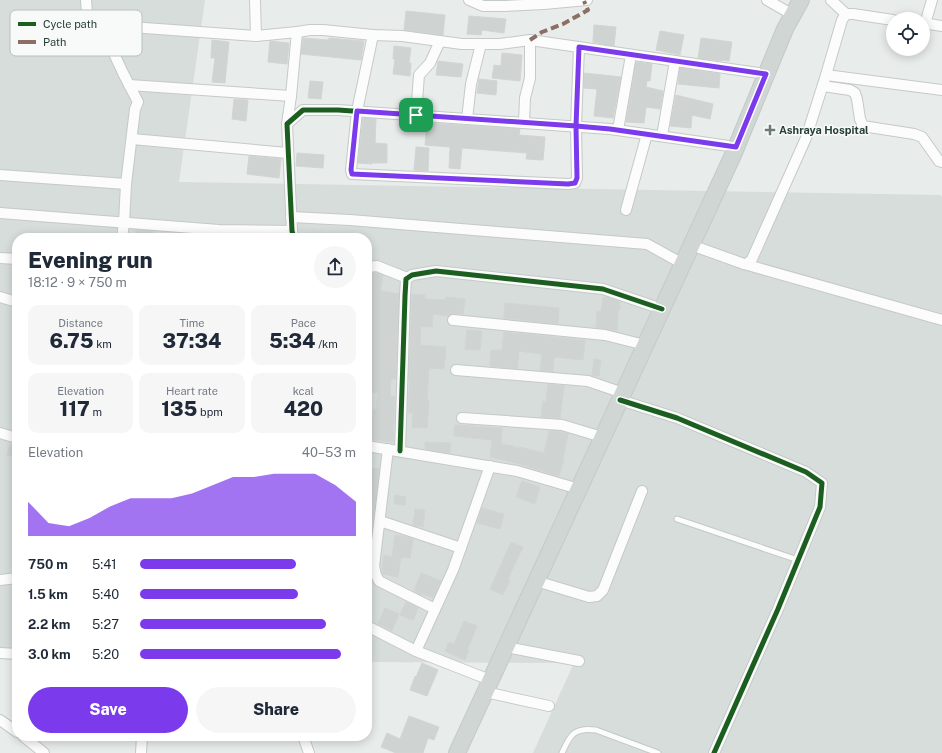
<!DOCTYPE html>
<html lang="en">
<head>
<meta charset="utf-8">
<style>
	body { margin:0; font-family:"Public Sans",sans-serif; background:#f6f6f7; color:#1f2937; height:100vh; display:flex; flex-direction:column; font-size:15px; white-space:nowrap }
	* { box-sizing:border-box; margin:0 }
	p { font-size:13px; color:#747a83 }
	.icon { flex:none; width:22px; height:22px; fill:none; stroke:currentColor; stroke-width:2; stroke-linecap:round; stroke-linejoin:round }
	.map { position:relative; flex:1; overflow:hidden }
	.drawer { position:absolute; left:12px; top:233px; width:360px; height:508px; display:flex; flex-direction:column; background:#fff; border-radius:16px; box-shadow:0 2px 10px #0003 }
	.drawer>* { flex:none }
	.controls { position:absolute; left:886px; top:12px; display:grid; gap:8px }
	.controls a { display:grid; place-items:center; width:44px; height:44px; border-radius:50%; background:#fff; box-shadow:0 2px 10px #0003; font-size:20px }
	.pin { position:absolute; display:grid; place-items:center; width:34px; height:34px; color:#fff; margin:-17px; border-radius:8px; box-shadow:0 2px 6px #0006 }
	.round { display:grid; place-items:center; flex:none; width:42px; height:42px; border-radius:21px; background:#f6f6f7 }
	.head { display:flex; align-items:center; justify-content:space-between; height:68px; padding:0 16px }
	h1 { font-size:22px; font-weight:800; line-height:30px }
	.metrics { display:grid; grid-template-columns:repeat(3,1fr); gap:6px; height:68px; padding:4px 16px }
	.metrics div { display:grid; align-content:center; border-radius:10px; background:#f6f6f7; text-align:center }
	.metrics b { font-size:20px; font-weight:800 }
	.metrics small { font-size:11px; font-weight:400 }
	.metrics p { font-size:11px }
	.chart { height:112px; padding:8px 16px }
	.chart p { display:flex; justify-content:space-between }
	.chart svg { width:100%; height:72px; margin-top:4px; fill:#7c3aed; opacity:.7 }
	.action { display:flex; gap:8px; margin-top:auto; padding:8px 16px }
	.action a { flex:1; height:46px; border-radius:24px; background:#7c3aed; color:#fff; font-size:16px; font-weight:800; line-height:46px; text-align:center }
	.action a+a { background:#f6f6f7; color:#1f2937 }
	ul { padding:0 16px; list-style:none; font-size:13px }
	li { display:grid; grid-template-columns:64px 48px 1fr; align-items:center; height:30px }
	li i { height:10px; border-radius:5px; background:#7c3aed }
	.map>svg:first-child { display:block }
</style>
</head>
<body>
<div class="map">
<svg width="942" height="753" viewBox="0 0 942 753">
	<rect width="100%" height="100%" fill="#e8ecea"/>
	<polygon fill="#d6ddda" points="0,0 205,0 179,182 940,195 942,197 942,753 533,753 574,663 367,662 367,238 17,238 17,660 0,659"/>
	<g fill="#cfd4d2" stroke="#d1d5d3">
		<polygon points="406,11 445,15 443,35 404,30"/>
		<polygon points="469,16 506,19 504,33 482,30 481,35 467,34"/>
		<polygon points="594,25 616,27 614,46 593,42"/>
		<polygon points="660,31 684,35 680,55 656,50"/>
		<polygon points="303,38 328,40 329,38 364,41 361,60 301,54"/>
		<polygon points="701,38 732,42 729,61 722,60 722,61 698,58"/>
		<polygon points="212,40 229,42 225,83 212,82 215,58 211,58"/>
		<polygon points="270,41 289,43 287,64 268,62"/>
		<polygon points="394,46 411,48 409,63 411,63 410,76 393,74 395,59 393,59"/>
		<polygon points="502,53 522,55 520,81 492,78 494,65 501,66"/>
		<polygon points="438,61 463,64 461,77 436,75"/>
		<polygon points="636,62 652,64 650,81 647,81 646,87 663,91 660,109 646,107 644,123 626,122"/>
		<polygon points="680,68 720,74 719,88 678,84"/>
		<polygon points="584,73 621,77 613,118 594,116 597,89 584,88"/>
		<polygon points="479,79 497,81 496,95 477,93"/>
		<polygon points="310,81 323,82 321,99 308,98"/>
		<polygon points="676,95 713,104 710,119 692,115 691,128 670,126"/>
		<polygon points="234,99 248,100 246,121 232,119"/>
		<polygon points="363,118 376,119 375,143 387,144 387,163 372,163 372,164 358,163"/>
		<polygon points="427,123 520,129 519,135 545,137 543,160 526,159 527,153 462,148 460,169 449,168 450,147 425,145"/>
		<polygon points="416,147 429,148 428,171 414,170"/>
		<polygon points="297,153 324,155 323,168 296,166"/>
		<polygon points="249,156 281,159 279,178 247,174"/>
		<polygon points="136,230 153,231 153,238 136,238"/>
		<polygon points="370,273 376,273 383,275 381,291 399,294 396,378 395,379 391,379 390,396 395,397 393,442 367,439 367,425 371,425 373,409 376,409 378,393 367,392 368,374 367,374 367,289 369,289"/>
		<polygon points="412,294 425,295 425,299 446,300 446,297 465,299 463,314 453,314 448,316 433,314 432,327 421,326 420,345 446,347 444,369 429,368 427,400 429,400 427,428 412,427 413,413 408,413 410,378 409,378"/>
		<polygon points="603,297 607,297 620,302 620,310 618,310 617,331 606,329 596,328 597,311 601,312"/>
		<polygon points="505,303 559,308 558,324 504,318"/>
		<polygon points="467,330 482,331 480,350 465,349"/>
		<polygon points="504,332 585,340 583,360 554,357 553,372 540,370 542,354 519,351 517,369 490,366 491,350 502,350"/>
		<polygon points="594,359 601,360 599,376 592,376"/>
		<polygon points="548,384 564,386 560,418 541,417 543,401 546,402"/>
		<polygon points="455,425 502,428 501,444 514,446 514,447 524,448 544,453 549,431 559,431 568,434 563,459 564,459 559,476 528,467 528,466 490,457 492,440 454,436"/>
		<polygon points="425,442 451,443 450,453 425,449"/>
		<polygon points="10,445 17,446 17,457 7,455"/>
		<polygon points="367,468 379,469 370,547 367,546"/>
		<polygon points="522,481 540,487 535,504 516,497"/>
		<polygon points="395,495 406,497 405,505 394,504"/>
		<polygon points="482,508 504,514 500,529 477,523"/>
		<polygon points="415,509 425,510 423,527 413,525"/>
		<polygon points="395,535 407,537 413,539 410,558 401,557 398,577 383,574 382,570 384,555 392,557"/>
		<polygon points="511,542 523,547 508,579 510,580 503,595 490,589"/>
		<polygon points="421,573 441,581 433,598 423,594 422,595 414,591"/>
		<polygon points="406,602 418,608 413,620 400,615"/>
		<polygon points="385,608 399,614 392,631 378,624"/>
		<polygon points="464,621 477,626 467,650 469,650 465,660 445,651 449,642 454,644"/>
		<polygon points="422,663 438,670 427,696 410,690 415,676 416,677"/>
		<polygon points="409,716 439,727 434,740 428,738 423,753 396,753 381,747 387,733 400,739"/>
	</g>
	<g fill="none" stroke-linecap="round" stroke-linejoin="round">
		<defs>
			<g id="service">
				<polyline points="677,519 798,560"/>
				<path d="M 562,753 C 570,735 574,727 596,730 L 658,753"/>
			</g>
			<g id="minor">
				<polyline points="86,0 87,13 103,25 110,45 123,73 138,102 135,109 126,184 124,223 122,238"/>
				<polyline points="255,0 256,36 297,32 291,96 287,124"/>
				<polyline points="469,0 483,6 504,6 544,4 587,0"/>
				<polyline points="767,0 793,15"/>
				<polyline points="831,0 846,14"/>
				<polyline points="923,23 942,26"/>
				<polyline points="925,24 932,0"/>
				<polyline points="103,25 256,36"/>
				<polyline points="297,32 310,30 323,30 373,35 402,36 462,44 500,44 530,40 766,74"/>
				<polyline points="373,35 357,111 351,170 352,174 568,184 575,183 577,178 576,126 579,47"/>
				<polyline points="826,75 942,90"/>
				<polyline points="129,85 291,96"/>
				<polyline points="823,86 850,90 855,93 857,99 860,119 863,126 869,127 914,134 922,137 939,161 942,162"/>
				<polyline points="416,115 419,75 430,63 440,41"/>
				<polyline points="467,119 471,84 481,44"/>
				<polyline points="524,123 525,98 530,78 530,40"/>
				<polyline points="618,130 631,55"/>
				<polyline points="662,136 675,61"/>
				<polyline points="132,139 288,153"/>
				<polyline points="0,175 126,184"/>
				<polyline points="626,210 647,134"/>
				<polyline points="0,213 219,230 292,231"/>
				<polyline points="291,217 350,220 647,244 683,264"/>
				<polyline points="294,238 292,231 287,124 303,110 338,110 610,129 736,147"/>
				<polyline points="691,245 744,264 748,263 752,259 806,138 826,75 842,20 846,14 853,14 893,20"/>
				<polyline points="0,258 17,259"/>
				<polyline points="744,264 942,320"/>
				<polyline points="367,267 377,266 407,278"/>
				<polyline points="0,297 17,302"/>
				<polyline points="453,320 605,335 645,345"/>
				<polyline points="456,370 588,381 623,393"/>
				<polyline points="620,400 677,418 806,472 822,483 820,507 778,609 714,753"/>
				<polyline points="462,418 562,425 602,437"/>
				<polyline points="0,433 17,438"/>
				<polyline points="367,446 517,471 579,489"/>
				<polyline points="388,449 374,566 376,575 379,581 435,609"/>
				<polyline points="400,451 405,296 406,279 412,275 436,271 603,289 662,309"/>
				<polyline points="380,521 461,548"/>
				<polyline points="0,580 17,578"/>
				<polyline points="536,581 589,597 597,596 603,590 642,491"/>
				<polyline points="367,626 416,651 490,680"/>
				<polyline points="506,647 579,661"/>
				<polyline points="416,651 453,570 490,466"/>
				<polyline points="0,653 17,654"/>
				<polyline points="485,692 549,706"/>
				<polyline points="0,720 17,732"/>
				<polyline points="23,736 44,753"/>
				<polyline points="303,736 309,753"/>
				<polyline points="141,753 142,736"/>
			</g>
			<polyline id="primary" points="457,753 733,155 785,29 801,0"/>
		</defs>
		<use href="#service" stroke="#c5c9c7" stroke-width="7"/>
		<use href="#minor" stroke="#c5c9c7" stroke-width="12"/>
		<use href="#primary" stroke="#c3cac8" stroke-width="18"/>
		<use href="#service" stroke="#fcfcfc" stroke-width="5"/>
		<use href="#minor" stroke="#fcfcfc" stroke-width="10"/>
		<use href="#primary" stroke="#d0d6d4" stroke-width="16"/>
		<polyline stroke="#8d6e63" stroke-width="4" stroke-dasharray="8 4" stroke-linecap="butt" points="530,40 542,32 563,24 588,10 584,1"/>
		<defs>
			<g id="cycleway">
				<polyline points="294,238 292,231 287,124 303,110 338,110 610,129 736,147"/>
				<polyline points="620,400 677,418 806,472 822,483 820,507 778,609 714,753"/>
				<polyline points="400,451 405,296 406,279 412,275 436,271 603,289 662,309"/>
			</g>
		</defs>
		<use href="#cycleway" stroke="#f7faf8" stroke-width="8"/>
		<use href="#cycleway" stroke="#1b5e20" stroke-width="5"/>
	</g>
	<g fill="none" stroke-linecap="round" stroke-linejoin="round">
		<defs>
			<polyline id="route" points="416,115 357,111 351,170 352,174 568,184 575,183 577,178 576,126 610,129 736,147 766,74 579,47 576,126 416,115"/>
		</defs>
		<use href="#route" stroke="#fff" stroke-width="8"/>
		<use href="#route" stroke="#7c3aed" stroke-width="5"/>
	</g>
	<path fill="#6a7c75" stroke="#f7faf8" stroke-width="1.5" d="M768 124h4v4h4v4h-4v4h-4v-4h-4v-4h4z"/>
	<g text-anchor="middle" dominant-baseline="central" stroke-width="3" stroke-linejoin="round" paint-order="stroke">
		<g font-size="11" font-weight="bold" fill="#263f36" stroke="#f7faf8" text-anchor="start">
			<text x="779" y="130">Ashraya Hospital</text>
		</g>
	</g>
	<rect x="10" y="10" width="132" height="46" rx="6" fill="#f7faf8" stroke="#b8c2be" stroke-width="1"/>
	<rect x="18" y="22" width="18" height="4" fill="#1b5e20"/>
	<rect x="18" y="40" width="18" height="4" fill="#8d6e63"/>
	<g font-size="11" fill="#263f36">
		<text x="43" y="28">Cycle path</text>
		<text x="43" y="46">Path</text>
	</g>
</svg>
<div class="controls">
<a><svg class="icon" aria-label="locate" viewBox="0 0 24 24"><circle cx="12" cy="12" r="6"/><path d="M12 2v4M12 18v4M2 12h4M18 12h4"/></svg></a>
</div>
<div class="pin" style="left:416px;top:115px;background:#1e9e55"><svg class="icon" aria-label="arrive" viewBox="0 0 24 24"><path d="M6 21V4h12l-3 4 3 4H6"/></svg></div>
<section class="drawer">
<div class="head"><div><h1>Evening run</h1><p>18:12 · 9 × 750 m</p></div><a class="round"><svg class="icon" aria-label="share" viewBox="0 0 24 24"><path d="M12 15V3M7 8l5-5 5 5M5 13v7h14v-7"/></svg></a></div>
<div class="metrics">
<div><p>Distance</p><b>6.75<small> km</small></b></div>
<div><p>Time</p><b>37:34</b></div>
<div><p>Pace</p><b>5:34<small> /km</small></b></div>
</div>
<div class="metrics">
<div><p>Elevation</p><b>117<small> m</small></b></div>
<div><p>Heart rate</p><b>135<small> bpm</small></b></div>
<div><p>kcal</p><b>420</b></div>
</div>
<div class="chart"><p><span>Elevation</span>40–53 m</p>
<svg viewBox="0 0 160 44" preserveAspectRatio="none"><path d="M0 44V23L10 36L20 38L30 33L40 26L50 21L60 21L70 21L80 18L90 13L100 8L110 8L120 6L130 6L140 6L150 13L160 23V44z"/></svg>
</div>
<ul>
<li><b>750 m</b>5:41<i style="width:72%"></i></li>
<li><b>1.5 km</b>5:40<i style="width:73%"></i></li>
<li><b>2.2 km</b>5:27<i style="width:86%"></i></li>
<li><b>3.0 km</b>5:20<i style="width:93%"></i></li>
</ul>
<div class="action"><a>Save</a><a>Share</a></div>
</section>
</div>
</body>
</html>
